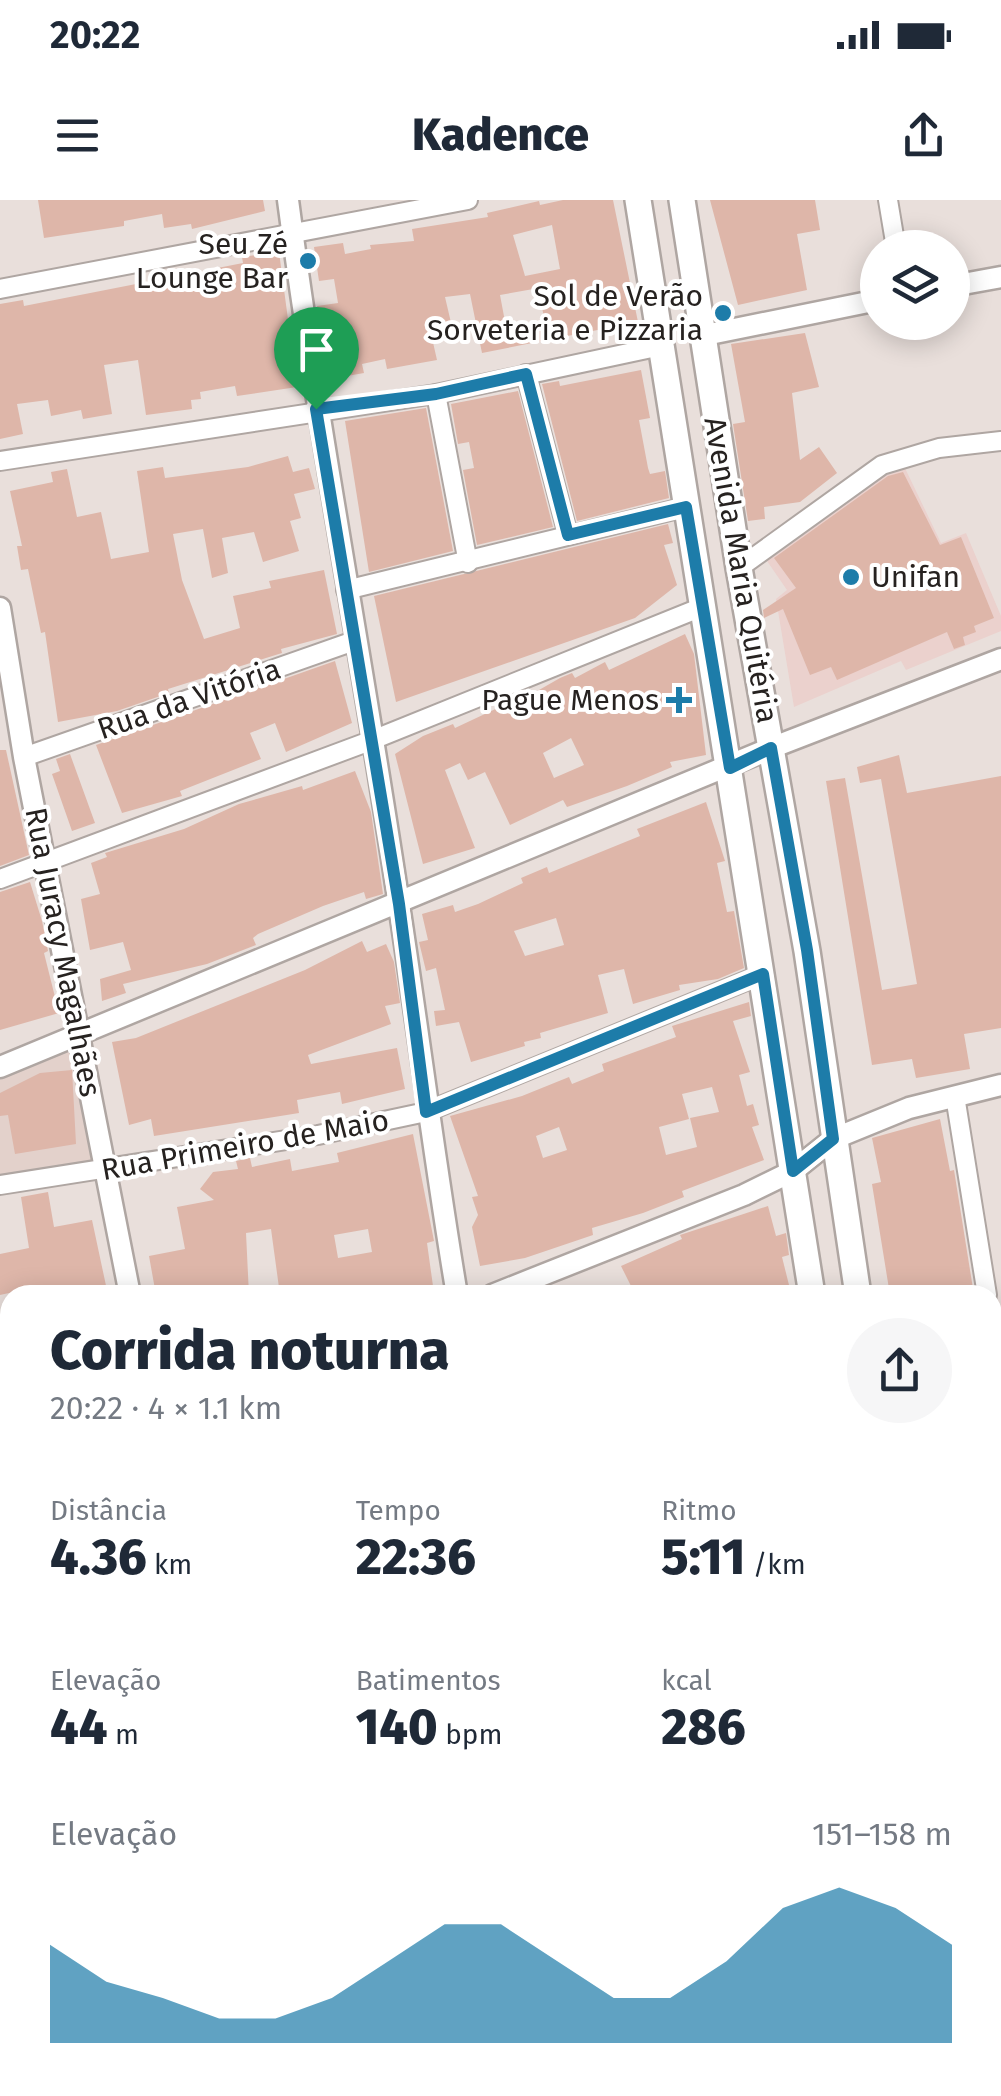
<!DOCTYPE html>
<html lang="pt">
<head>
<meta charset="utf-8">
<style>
	body { margin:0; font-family:"Fira Sans",sans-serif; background:#f6f6f7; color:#1f2937; height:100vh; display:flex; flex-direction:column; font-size:38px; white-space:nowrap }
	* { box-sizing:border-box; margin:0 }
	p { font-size:32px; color:#747a83 }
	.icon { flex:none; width:55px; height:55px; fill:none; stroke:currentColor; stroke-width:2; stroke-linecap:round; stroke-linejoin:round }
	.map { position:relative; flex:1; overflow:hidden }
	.side { position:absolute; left:0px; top:1085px; width:1002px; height:812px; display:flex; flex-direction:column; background:#fff; border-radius:30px 30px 0 0; box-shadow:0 5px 25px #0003 }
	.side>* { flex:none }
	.fabs { position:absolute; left:860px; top:30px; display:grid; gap:20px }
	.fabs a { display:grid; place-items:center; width:110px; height:110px; border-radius:50%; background:#fff; box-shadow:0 5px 25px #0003; font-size:50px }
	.pin { position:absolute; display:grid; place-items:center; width:85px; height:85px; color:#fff; margin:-102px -42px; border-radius:50% 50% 50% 0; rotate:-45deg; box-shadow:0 0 10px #0007 }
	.pin .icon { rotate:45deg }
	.round { display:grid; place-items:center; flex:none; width:105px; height:105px; border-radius:52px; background:#f6f6f7 }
	.summary { display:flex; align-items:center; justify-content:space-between; height:170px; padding:0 50px }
	h1 { font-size:55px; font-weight:800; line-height:75px }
	.metrics { display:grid; grid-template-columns:repeat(3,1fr); gap:15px; height:170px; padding:10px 50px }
	.metrics div { display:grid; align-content:center }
	.metrics b { font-size:50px; font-weight:800 }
	.metrics small { font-size:28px; font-weight:400 }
	.metrics p { font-size:28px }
	.chart { height:280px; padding:20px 50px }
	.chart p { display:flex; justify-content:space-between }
	.chart svg { width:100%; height:180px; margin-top:10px; fill:#1d7ca9; opacity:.7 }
	.status { display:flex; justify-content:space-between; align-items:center; height:70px; padding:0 50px; background:#fff; direction:ltr }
	.status svg { height:28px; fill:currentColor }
	header { display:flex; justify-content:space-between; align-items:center; height:130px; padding:0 50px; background:#fff; font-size:45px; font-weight:800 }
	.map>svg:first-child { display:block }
</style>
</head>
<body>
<div class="status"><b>20:22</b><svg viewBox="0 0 49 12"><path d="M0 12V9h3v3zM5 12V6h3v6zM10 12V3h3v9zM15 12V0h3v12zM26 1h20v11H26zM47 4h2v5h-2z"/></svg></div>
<header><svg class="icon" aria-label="menu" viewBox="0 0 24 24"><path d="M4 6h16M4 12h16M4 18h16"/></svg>Kadence<svg class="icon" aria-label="share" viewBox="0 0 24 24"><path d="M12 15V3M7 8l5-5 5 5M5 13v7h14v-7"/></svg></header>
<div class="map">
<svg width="1001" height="1896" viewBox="0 0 1001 1896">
	<rect width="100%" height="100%" fill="#e9dfdb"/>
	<g fill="#e3d1cb">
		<polygon points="74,844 98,966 0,980 0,875"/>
		<polygon points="805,1888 934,1888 936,1896 810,1896"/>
	</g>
	<polygon fill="#ebd1cd" points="903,264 941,343 966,333 1001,416 1001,431 906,470 901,461 794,507 776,399 787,390 767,361 809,331 807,326"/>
	<g fill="#deb6a9" fill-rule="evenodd">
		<polygon points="38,0 263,0 265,11 192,29 191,24 164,28 162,14 124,21 124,26 44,38"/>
		<path d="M 563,0 L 613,0 L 638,122 L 482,153 L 470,94 L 445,97 L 452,127 L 432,138 L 437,160 L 387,169 L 385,159 L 362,164 L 364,173 L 330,179 L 317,106 L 338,103 L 334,79 L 319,81 L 314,47 L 343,43 L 345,54 L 371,49 L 370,45 L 414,41 L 412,29 L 488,17 L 487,13 L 539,1 L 540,5 ZM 552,25 L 560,69 L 525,76 L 513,35 ZM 539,88 L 544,119 L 506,127 L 500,95 Z"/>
		<polygon points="710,0 815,0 820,30 797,34 807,90 738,105"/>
		<polygon points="279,52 297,187 237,196 235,186 200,192 201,199 191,200 192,209 146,215 138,160 104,165 112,214 83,219 81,210 51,216 48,200 17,204 23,234 0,239 0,104 23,100 24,106 243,63 242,57"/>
		<polygon points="805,133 819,187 792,193 800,260 819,247 837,273 800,302 764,307 765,319 748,321 733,224 745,222 731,144"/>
		<polygon points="641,170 650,218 639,220 648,268 650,274 665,271 669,298 577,321 542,184 559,181 560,186"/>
		<polygon points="518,191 553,327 477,345 463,270 474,268 469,242 458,244 451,204"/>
		<polygon points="426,208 453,351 369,372 345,221"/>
		<polygon points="288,256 293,272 309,268 315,289 294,294 301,318 290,321 299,351 263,362 254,332 222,338 228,373 212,378 203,329 173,334 182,380 204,439 240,428 233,396 271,388 269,381 324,370 337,434 281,449 282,453 168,489 169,493 117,511 58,522 45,432 41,433 28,369 21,370 17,346 22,346 10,291 53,282 51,272 67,269 77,317 101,312 111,359 149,352 137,271 163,267 165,278 248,267"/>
		<polygon points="903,272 940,345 961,337 994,418 974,426 976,432 963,437 965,445 954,449 947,432 837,480 831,467 810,475 783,409 764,418 763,410 796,388 774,358 888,276"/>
		<polygon points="668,324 673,343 664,345 677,385 635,418 396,502 374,396"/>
		<path d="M 685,434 L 694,454 L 706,555 L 670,562 L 672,567 L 627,586 L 567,607 L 563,600 L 510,625 L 485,572 L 468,580 L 460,563 L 445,570 L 475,648 L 423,664 L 395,554 L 423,536 L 453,524 L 455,528 L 504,505 L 506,509 L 560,478 L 572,473 L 575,478 L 605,462 L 609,470 ZM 571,538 L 584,565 L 554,578 L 543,553 Z"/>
		<polygon points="335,461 352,523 286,552 275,523 250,533 261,559 180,591 182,596 122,613 96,545"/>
		<polygon points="0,550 6,550 29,655 0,666"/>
		<polygon points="70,554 95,623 72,631 52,574 60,571 56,559"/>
		<polygon points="899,555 907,593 1001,576 1001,828 964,834 970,869 916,878 912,859 872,865 826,581 845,578 882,790 917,784 881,579 860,583 857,567"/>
		<polygon points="355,571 371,612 383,694 366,699 364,692 323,706 258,734 253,738 256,745 207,764 123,784 126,793 102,801 100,779 131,770 123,742 90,750 81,699 100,694 91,663 107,657 105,653 184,629 239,604 302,586 303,590"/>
		<path d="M 706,602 L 725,661 L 717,663 L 727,712 L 734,711 L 744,768 L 718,779 L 679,785 L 680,790 L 633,804 L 624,769 L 598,775 L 608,813 L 540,833 L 541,838 L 524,842 L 525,846 L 471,862 L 459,822 L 436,826 L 434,811 L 445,810 L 436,768 L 426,771 L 419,742 L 428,740 L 422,714 L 453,705 L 455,712 L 478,704 L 523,683 L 521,678 L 547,667 L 549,673 L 640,636 L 637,629 ZM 556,718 L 564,745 L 525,756 L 514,731 Z"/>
		<polygon points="30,682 42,721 48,751 44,753 59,813 0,830 0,692"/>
		<polygon points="362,741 367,752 386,744 394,762 400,803 385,806 391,824 308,855 311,864 397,848 405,889 342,904 340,892 297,900 299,913 154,936 151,919 129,925 112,842 136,838 305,770"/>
		<path d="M 749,802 L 751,816 L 733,821 L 750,872 L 739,875 L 747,906 L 753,904 L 759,925 L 752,927 L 764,960 L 682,991 L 684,997 L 643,1013 L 592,1028 L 593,1035 L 525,1058 L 480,1066 L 472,1027 L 478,1015 L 472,997 L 478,996 L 450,916 L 522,896 L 569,877 L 572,884 L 604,871 L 602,864 L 676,837 L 672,826 ZM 712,887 L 719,912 L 690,918 L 697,947 L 666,955 L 659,927 L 689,919 L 682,894 ZM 559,927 L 567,950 L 543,958 L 536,936 Z"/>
		<polygon points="72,870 76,944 15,954 8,915 0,916 0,893 40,873"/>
		<polygon points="940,919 950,971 954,970 974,1095 890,1095 872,984 881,982 872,938"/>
		<path d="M 413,934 L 434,1041 L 427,1043 L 433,1086 L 406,1090 L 407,1095 L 280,1095 L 271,1029 L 246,1033 L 249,1095 L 156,1095 L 149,1056 L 185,1049 L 177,1007 L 214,1000 L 200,989 L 213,972 L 238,969 L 236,961 L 250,958 L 252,967 L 290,959 L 292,971 L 339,962 L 337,953 ZM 368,1029 L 372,1052 L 338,1058 L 334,1035 Z"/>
		<polygon points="48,992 54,1027 92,1020 108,1095 38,1095 36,1087 0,1095 0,1054 29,1048 21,997"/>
		<polygon points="768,1006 776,1036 786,1033 789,1055 782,1057 791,1093 637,1095 633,1090 621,1066 682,1039 680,1035"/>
	</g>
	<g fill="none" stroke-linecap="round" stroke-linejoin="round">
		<defs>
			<g id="minor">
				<polyline points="888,0 896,48"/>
				<polyline points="0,89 468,0"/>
				<polyline points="526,174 568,335"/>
				<polyline points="436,194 468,363"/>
				<polyline points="0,261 436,194 661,146"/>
				<polyline points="739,368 882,265 939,248 1001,241"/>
				<polyline points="346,390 686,307"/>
				<polyline points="24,557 354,441"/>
				<polyline points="0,679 370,541 702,407"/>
				<polyline points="955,896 987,1095"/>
				<polyline points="0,985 318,935 426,912 763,774"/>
				<polyline points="992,1131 1001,1185"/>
				<polyline points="0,1396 10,1394"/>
				<polyline points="992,1464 1001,1462"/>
				<polyline points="992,1600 1001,1598"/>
				<polyline points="0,1818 10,1815"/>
				<polyline points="797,1888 803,1896"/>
			</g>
			<g id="tertiary">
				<path d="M 288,0 C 319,236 364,469 399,705 C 419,835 435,965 457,1095"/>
				<polyline points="952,86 1001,77"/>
				<polyline points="705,135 878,100"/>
				<polyline points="0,408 24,557 130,1095"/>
				<polyline points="0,867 771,548 1001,459"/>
				<polyline points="492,1095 744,995 793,971 833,939 909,908 1001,885"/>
				<polyline points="0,1187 10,1186"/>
				<polyline points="0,1480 10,1536"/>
				<polyline points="77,1888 79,1896"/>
				<polyline points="284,1888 286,1896"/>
				<polyline points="585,1888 586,1896"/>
			</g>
			<g id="primary">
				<polyline points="638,0 812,1095"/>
				<polyline points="682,0 739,368 807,751 858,1095"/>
				<polyline points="940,1888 942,1896"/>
				<polyline points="983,1888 985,1896"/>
			</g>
		</defs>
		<use href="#minor" stroke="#afa6a2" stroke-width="22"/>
		<use href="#tertiary" stroke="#afa6a2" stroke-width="25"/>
		<use href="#primary" stroke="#afa6a2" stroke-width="30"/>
		<use href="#minor" stroke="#fff" stroke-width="18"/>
		<use href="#tertiary" stroke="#fff" stroke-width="20"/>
		<use href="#primary" stroke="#fff" stroke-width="25"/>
	</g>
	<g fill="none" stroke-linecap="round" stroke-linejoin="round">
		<defs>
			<polygon id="route" points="526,174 568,335 686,307 730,568 771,548 807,750 833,939 793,971 763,774 426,912 399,704 316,209 436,194"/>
		</defs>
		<use href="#route" stroke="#fff" stroke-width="20"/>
		<use href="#route" stroke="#1d7ca9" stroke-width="12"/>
	</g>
	<g fill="#1d7ca9" stroke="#fff" stroke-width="4">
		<circle cx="308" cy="61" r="10"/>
		<circle cx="723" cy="113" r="10"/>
		<circle cx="851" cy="377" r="10"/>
		<path d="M674 485h10v10h10v10h-10v10h-10v-10h-10v-10h10z"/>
	</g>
	<g text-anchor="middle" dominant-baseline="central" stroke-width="8" stroke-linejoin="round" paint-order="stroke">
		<g font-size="30" fill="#262220" stroke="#fff" text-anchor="end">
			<text x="288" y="44">Seu Zé<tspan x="288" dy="34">Lounge Bar</tspan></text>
			<text x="703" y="96">Sol de Verão<tspan x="703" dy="34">Sorveteria e Pizzaria</tspan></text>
			<text x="871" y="377" text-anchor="start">Unifan</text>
			<text x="659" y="500">Pague Menos</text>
		</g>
		<g font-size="30" fill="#262220" stroke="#fff">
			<text transform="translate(741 370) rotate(80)">Avenida Maria Quitéria</text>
			<text transform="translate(189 499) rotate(-19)">Rua da Vitória</text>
			<text transform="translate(63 752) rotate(79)">Rua Juracy Magalhães</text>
			<text transform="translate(245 945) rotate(-10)">Rua Primeiro de Maio</text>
		</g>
	</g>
</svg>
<div class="fabs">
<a><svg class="icon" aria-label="layers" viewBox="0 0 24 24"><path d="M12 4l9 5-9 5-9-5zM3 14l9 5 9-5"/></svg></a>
</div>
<div class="pin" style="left:316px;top:209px;background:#1e9e55"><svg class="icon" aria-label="arrive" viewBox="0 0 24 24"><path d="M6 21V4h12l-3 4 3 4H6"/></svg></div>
<section class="side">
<div class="summary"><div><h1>Corrida noturna</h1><p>20:22 · 4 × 1.1 km</p></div><a class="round"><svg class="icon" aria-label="share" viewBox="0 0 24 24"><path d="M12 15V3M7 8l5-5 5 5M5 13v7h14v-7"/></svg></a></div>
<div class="metrics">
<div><p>Distância</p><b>4.36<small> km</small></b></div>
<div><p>Tempo</p><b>22:36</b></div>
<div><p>Ritmo</p><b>5:11<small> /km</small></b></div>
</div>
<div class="metrics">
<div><p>Elevação</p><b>44<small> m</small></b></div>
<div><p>Batimentos</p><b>140<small> bpm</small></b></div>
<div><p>kcal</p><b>286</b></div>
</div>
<div class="chart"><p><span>Elevação</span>151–158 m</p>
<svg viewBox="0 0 160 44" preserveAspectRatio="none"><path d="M0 44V20L10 29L20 33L30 38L40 38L50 33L60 24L70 15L80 15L90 24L100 33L110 33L120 24L130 11L140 6L150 11L160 20V44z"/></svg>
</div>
</section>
</div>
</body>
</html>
